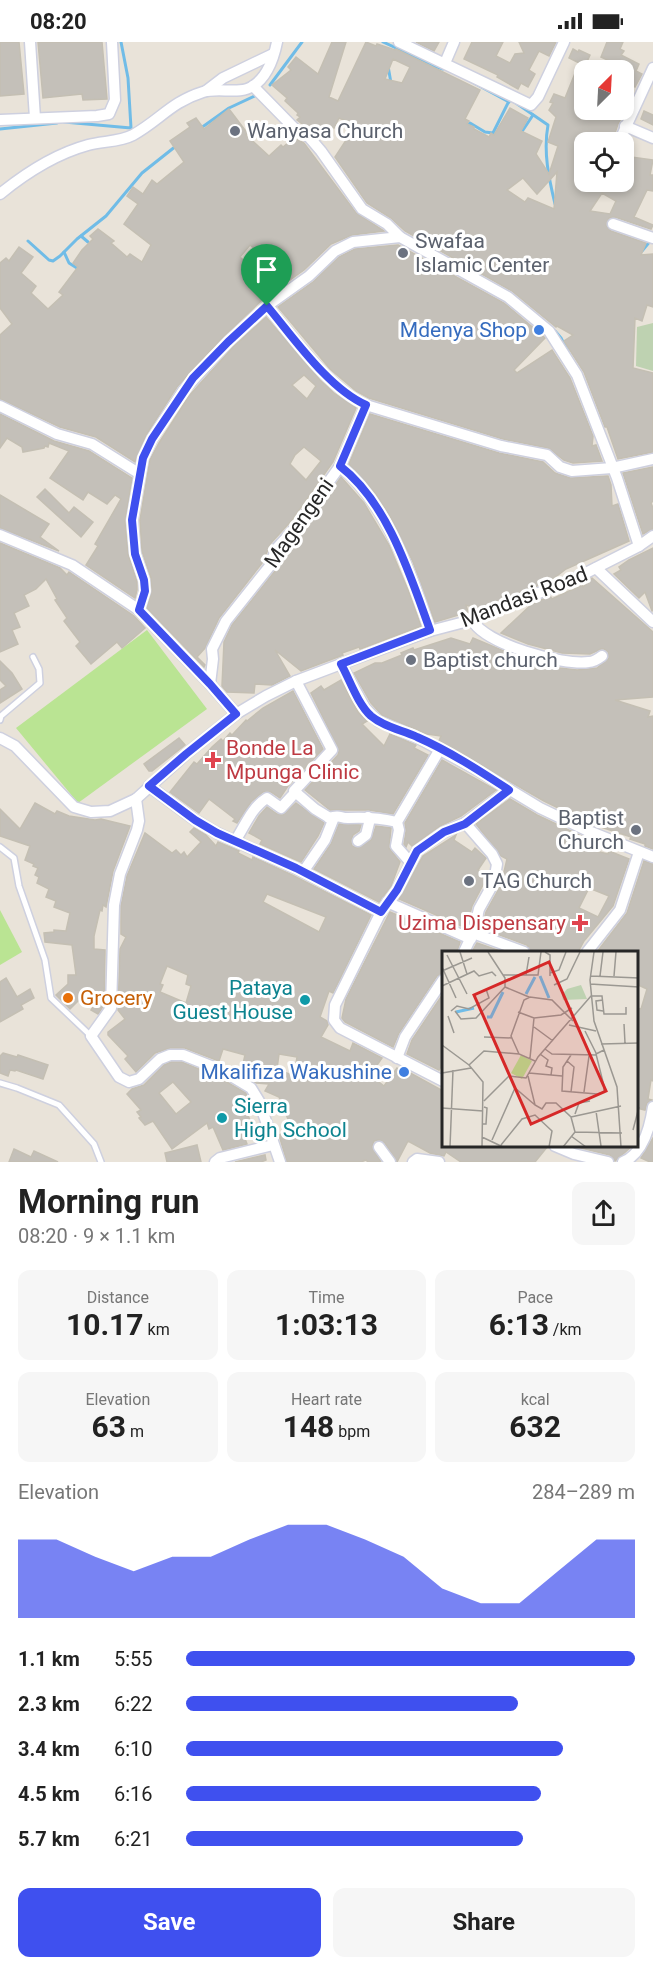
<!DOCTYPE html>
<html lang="en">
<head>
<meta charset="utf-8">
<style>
	body { margin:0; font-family:Roboto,sans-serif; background:#f6f6f6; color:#222; height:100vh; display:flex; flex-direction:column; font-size:22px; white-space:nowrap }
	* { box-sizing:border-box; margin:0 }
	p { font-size:20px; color:#767676 }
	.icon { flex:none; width:33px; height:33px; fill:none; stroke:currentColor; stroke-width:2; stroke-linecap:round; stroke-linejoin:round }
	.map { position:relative; height:1120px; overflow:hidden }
	.drawer { display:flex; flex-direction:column; background:#fff; flex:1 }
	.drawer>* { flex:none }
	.needle { width:39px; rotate:24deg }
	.buttons { position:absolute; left:574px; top:18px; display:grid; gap:12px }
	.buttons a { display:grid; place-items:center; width:60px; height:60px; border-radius:12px; background:#fff; box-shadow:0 3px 9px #0003; font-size:30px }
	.pin { position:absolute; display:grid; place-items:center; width:51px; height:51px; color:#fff; margin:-62px -26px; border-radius:50% 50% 50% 0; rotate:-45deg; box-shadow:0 0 6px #0007 }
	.pin .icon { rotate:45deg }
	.round { display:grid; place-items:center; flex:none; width:63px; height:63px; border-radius:12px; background:#f6f6f6 }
	.headline { display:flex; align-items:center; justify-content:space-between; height:102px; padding:0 18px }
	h1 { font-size:33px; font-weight:700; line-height:45px }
	.metrics { display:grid; grid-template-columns:repeat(3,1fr); gap:9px; height:102px; padding:6px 18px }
	.metrics div { display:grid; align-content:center; border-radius:12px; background:#f6f6f6; text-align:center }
	.metrics b { font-size:30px; font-weight:700 }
	.metrics small { font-size:16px; font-weight:400 }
	.metrics p { font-size:16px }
	.chart { height:168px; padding:12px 18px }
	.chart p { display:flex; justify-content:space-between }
	.chart svg { width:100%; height:108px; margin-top:6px; fill:#3f50ef; opacity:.7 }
	.primary-button { display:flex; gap:12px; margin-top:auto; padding:12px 18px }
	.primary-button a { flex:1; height:69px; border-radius:12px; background:#3f50ef; color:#fff; font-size:24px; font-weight:700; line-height:69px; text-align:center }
	.primary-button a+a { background:#f6f6f6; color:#222 }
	ul { padding:0 18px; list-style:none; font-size:20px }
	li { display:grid; grid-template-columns:96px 72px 1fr; align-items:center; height:45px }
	li i { height:15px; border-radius:8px; background:#3f50ef }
	.status { display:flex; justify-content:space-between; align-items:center; height:42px; padding:0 30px; background:#fff; direction:ltr }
	.status svg { height:16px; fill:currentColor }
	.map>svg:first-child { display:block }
</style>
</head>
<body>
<div class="status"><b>08:20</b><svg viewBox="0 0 49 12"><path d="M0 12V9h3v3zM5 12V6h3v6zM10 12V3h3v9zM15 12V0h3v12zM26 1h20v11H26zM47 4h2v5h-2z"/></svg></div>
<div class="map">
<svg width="653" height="1120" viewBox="0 0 653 1120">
	<rect width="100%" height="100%" fill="#e9e3d9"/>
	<polygon fill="#bed2b1" points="653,281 653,329 636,324 637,285"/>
	<g fill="#bae493">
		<polygon points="147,588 207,667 78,761 16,686"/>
		<polygon points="0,868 22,910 0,923"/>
	</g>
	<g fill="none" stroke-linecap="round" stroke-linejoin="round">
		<g stroke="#70bce7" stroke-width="3">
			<polyline points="383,0 433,23"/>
			<polyline points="388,24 391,41"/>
			<polyline points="434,24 443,27"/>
			<path d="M 463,35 L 509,60 L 510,57 L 548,83 C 543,110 549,137 555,162"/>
			<polyline points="270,43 302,0"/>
			<polyline points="64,80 131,86 128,36 121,0"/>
			<polyline points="201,86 229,66 257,53"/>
			<polyline points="467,86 470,81 485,90 493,91 509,59"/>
			<polyline points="0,87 57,81"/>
			<polyline points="521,91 533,73"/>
			<polyline points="81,194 88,200"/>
			<polyline points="28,199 49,218 53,219 60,214 77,197 106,174 142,131 176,104"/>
			<polyline points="642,209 651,198"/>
			<polyline points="64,210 69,221 80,228"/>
			<polyline points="555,289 561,296 570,314"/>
		</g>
	</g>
	<g fill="#c4c0b9" stroke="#c4bfb3" stroke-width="1.5" fill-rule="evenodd">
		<polygon points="0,0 19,0 24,52 0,54"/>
		<polygon points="38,0 102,0 107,57 83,58 82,52 43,56"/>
		<path d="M 332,0 L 346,0 L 329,55 L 338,59 L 366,0 L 376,4 L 377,2 L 395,8 L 396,7 L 480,48 L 465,77 L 469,79 L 467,82 L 474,85 L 474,87 L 489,95 L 491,91 L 494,93 L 510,66 L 528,76 L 521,89 L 542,99 L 536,112 L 549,132 L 558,104 L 548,100 L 556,75 L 549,68 L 553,61 L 550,60 L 554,52 L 565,56 L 578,24 L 585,27 L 585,68 L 603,68 L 613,73 L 615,68 L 624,71 L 618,82 L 612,100 L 585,100 L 585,140 L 624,140 L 624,114 L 632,118 L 632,115 L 653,118 L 650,133 L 653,133 L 653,149 L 647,148 L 634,175 L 653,183 L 651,187 L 615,175 L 609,176 L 606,183 L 611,189 L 646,201 L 641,213 L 653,212 L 653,265 L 647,263 L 642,279 L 635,276 L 633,326 L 653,331 L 653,410 L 618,417 L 607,385 L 605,385 L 584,330 L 564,299 L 573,293 L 557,284 L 556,285 L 512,249 L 405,189 L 391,176 L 367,161 L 335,115 L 356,83 L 339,76 L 334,86 L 326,82 L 319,95 L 297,78 L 300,75 L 297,73 L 298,71 L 285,59 L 287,56 L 272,43 L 291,28 L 288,25 L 296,15 L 318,32 ZM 393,17 L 410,25 L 402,41 L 385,37 ZM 557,130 L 554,167 L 528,156 L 525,160 L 507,148 L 523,136 L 537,152 ZM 602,151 L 616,159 L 610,172 L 590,169 Z"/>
		<polygon points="416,0 439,0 434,9"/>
		<polygon points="472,0 503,0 496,14 510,21 515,12 524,11 519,0 556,0 549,14 539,9 529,28 535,32 528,45 521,41 518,47 497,35 498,33 464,17"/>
		<polygon points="607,0 623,0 620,7 624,9 621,13 639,22 636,29 642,32 635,45 624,39 624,28 616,28 619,23 601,15"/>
		<polygon points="573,7 578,10 579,8 590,13 585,24 569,16"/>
		<path d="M 229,67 L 248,92 L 246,93 L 269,114 L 281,103 L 283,105 L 294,96 L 304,101 L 356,171 L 384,189 L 352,193 L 331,202 L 304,228 L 262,258 L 223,295 L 177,345 L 146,393 L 135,420 L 96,395 L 60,385 L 0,357 L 0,293 L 12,282 L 0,266 L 0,221 L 6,216 L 9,219 L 19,205 L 33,215 L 21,231 L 36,244 L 31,251 L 48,267 L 63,253 L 59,250 L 78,225 L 73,221 L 82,208 L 93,197 L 90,194 L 98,187 L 114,199 L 111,201 L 127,215 L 130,212 L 142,220 L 151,203 L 124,182 L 138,162 L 127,154 L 133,145 L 143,152 L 152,138 L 157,142 L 184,120 L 170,99 L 190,85 L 187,81 L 196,76 L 204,87 ZM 250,203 L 263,214 L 252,226 L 240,215 Z"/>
		<polygon points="644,69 653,73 653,83 641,77"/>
		<polygon points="398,203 504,261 543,294 545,296 514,328 517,331 552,308 570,336 593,394 592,404 596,403 602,419 573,421 564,418 548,406 503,397 369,356 356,349 330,327 278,265 313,240 339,215 355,207"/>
		<path d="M 266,275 L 320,338 L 334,351 L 356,366 L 333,420 L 292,478 L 271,501 L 262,521 L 219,576 L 205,606 L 197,615 L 205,623 L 204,625 L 147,566 L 152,548 L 151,536 L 142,509 L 140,478 L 150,418 L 159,401 L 189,354 L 233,305 ZM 304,333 L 316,344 L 307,357 L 292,343 ZM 304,405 L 321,419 L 306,438 L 290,422 L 295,413 Z"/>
		<polygon points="0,372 54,399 89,409 132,436 125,479 128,512 137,540 137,548 135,556 86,523 98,504 95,502 121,457 115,453 107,462 88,450 83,458 50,436 69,409 49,401 48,405 45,404 44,406 23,410 22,405 7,396 0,406"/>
		<polygon points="370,372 499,411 543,420 555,431 570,436 608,434 611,443 612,464 618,462 629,499 566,527 550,539 479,567 466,563 468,570 435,580 413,520 390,474 376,452 349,422"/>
		<polygon points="653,425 653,459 651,461 653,466 653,487 643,492 623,431"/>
		<polygon points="341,435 364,461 389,503 408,548 421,584 360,607 359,605 342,611 343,613 301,629 275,608 290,634 272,643 255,642 254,651 227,650 222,644 224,600 232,583 275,529 283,510 304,487"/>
		<polygon points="45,447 69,471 74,465 93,480 81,495 37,455"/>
		<polygon points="0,453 49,482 40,495 59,509 0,486"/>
		<polygon points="0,501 60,526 67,533 69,530 134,574 145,586 122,606 117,600 91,622 76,604 80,600 64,579 67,576 55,558 57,557 46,537 36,547 24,553 29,564 14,571 20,585 12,588 18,602 0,610"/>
		<polygon points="653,506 653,568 652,569 645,550 639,556 614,532 621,528 619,525 629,518"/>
		<polygon points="592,536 653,590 653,655 615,658 650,669 648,675 653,674 653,807 645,804 645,802 630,797 631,795 589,781 544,759 439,699 441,694 427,692 382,673 371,661 354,631 375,621 382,621 402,613 401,611 413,606 414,608 451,596 470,602 473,596 523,617 560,626 577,628 597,626 609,616 608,610 604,607 601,607 590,612 562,611 528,602 501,591 532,562 550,554 552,557 582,543 583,545"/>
		<polygon points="0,619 12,631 22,647 0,661 0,648 6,644 0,638"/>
		<polygon points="341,638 358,670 367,679 362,682 384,704 390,692 416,703 414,706 428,713 393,772 369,768 330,768 305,748 338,713 339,708 311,651 321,644 324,648"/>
		<polygon points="293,649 323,707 288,744 280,756 271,750 263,750 251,760 237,781 233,779 235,777 209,757 199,771 170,750 194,720 197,722 212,705 221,697 223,699 230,691 232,693 246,678 247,679 263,666"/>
		<polygon points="179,696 185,703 152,729 149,729 144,722"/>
		<polygon points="442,718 496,748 461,774 440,784 412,804 408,800 406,805 404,802 406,789 405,781"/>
		<path d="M 510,757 L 537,773 L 592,799 L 587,807 L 608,812 L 609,809 L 629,817 L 613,864 L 584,899 L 578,910 L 531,910 L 527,903 L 486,888 L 490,876 L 485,874 L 486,870 L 501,843 L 507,817 L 501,814 L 476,782 ZM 589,846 L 609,854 L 598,875 L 579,866 Z"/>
		<polygon points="35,761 55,772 57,769 69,774 95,778 101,777 130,784 113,829 106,865 103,863 102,869 100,868 94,894 94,907 105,908 104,963 98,972 91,968 93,965 79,958 70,967 56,953 68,942 68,933 76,933 72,903 45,900 44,891 54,890 54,888 66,889 70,871 54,865 56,859 46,855 49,847 37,841 39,835 35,833 38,826 33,824 34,822 25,818 30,804 0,794 0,767 20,787"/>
		<polygon points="296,761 324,781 318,794 301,820 260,802 262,798 249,791 259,774 267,765 277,772 283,773"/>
		<polygon points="339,782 361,783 359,789 353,793 351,799 352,804 358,806 371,798 376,784 391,786 389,806 400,820 391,844 379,860 314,827 331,802"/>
		<path d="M 194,786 L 206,793 L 216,804 L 218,800 L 239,809 L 238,811 L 252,818 L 253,815 L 292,833 L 371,873 L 333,951 L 329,949 L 320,975 L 327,979 L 328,983 L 321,995 L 350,1009 L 353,1001 L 382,1016 L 370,1033 L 384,1044 L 397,1026 L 401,1029 L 403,1027 L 443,1049 L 443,1104 L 548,1104 L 535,1120 L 461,1120 L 446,1110 L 444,1114 L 430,1111 L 408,1099 L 397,1120 L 385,1101 L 379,1098 L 374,1099 L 372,1105 L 381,1120 L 368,1120 L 366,1118 L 361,1120 L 287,1120 L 279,1093 L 292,1087 L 279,1055 L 265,1049 L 269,1042 L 256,1041 L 241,1031 L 245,1013 L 223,1007 L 219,1019 L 185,1006 L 170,1006 L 155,1011 L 136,1030 L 125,1017 L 128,1014 L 108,993 L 108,990 L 125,977 L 118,968 L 120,907 L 126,895 L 121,892 L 121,864 L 127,834 L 145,791 L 172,811 L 176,808 L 181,813 L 184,810 L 187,815 L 201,800 L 190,790 ZM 267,852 L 326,875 L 319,890 L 263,860 ZM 167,924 L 188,933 L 186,942 L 191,944 L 186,961 L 160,950 L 163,943 L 160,942 ZM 279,1012 L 297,1015 L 294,1034 L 277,1027 Z"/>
		<polygon points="456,793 454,798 472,810 475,806 486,816 478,828 488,833 472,864 466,886 399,857 423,814"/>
		<polygon points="644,819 653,822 653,1039 651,1038 648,1057 652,1058 647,1061 645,1068 636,1066 636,966 641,967 647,947 636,942 636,910 597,910 627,871"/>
		<polygon points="390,870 460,900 457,910 443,910 443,931 437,934 399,991 393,1005 345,980 342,976 346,957"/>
		<polygon points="477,901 503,910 472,910"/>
		<polygon points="6,936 17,955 30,947 34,956 21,963 23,967 0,980 0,940"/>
		<polygon points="443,952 443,1021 439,1028 407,1012 412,998"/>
		<polygon points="3,1011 17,1015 18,1013 48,1023 43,1037 16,1028 15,1029 10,1028 8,1034 0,1031 0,1014"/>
		<path d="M 171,1020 L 182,1020 L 218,1035 L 246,1051 L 250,1070 L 247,1071 L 253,1085 L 242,1089 L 247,1102 L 223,1108 L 213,1085 L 209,1087 L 207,1081 L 172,1107 L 153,1079 L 145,1083 L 139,1076 L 141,1075 L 137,1070 L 141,1068 L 127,1052 L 132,1047 L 144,1043 L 164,1023 ZM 173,1040 L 191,1060 L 176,1072 L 159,1051 Z"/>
		<polygon points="653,1096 653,1120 650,1120 641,1116"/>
		<polygon points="197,1103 201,1120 167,1120 165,1111"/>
		<polygon points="573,1104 632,1104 615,1119 610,1113"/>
		<polygon points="14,1107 31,1115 34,1109 58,1120 9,1120"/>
		<polygon points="265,1113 266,1118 261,1120 235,1120"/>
	</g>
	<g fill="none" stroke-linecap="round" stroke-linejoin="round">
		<defs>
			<g id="service">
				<polyline points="0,678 1,674 40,641 39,627 33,615"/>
				<polyline points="0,805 14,816 19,844 45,918 51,956 91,994"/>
				<polyline points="0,1041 17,1046 59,1063 94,1102 101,1120"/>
			</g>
			<g id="minor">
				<polyline points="30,0 35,76"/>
				<polyline points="399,0 531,63 538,55 564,0"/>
				<polyline points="445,21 454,0"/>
				<polyline points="253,44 297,89 309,95 321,109 362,167 387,182 400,195"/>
				<polyline points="206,49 223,36 273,12"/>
				<polyline points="0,78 97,74 109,72 115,58 112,0"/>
				<polyline points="625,84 653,96"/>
				<polyline points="619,100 653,26"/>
				<path d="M 0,152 C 27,130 55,112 88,103 C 102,99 120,100 133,93 C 160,78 171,60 203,50 C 218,45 240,53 253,44 C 267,35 274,15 277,0"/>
				<polyline points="613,182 653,196"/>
				<path d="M 267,264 C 294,296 328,346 366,363 L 501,404 L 547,413 L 560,425 L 572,429 L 612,426 L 653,417"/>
				<polyline points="0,364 57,392 92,402 140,432"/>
				<path d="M 340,424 C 384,458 414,536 430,589"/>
				<polyline points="0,493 72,523 139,568"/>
				<polyline points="596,526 653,580"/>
				<path d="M 472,578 C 485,602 562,624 589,620 C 594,620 598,617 602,614"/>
				<polyline points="341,622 365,666 378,679 418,696 477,728 540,766 586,788 653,815"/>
				<polyline points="296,639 332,708 294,749 315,767 333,778 325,798 303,830"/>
				<polyline points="210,642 213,617 212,607 226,579 269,525 277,506 298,483 340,424 366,363"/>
				<polyline points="236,672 210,642 139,568 145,549 144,538 135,511 132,478 143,416 152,397 183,349 228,300 267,264 309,234 335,209 353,200 400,195 508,255 549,289 577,333 617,436 639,504"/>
				<polyline points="0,696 15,704 74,765 91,770 110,769 136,757 186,712 236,672 266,654 296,639 341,622 430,589 472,578 576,536 639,504 653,494"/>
				<polyline points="149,744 195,778 217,791 295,826 381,870"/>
				<polyline points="136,757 139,779 137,788 120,832 114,863 111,966 91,994 119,1035 129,1040 139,1037 160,1017 170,1013 183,1013 221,1028 251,1046 259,1059 280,1120"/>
				<path d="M 329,776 C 340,772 339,776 348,776 C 365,775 380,776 397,780"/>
				<path d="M 235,799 C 245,784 251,766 267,756 L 281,766 L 292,754"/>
				<polyline points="358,799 366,793 370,777 368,775"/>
				<polyline points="411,821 396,804 399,788 397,780 440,707"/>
				<polyline points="387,860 471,897"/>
				<polyline points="473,891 524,910"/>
				<polyline points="464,910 473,891 479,867 494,840 497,822 492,812 465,781"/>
				<polyline points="587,910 620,868 639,810"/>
				<polyline points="397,1016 405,995 443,938"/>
				<polyline points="443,1039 340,986 334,978 335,963 381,870 397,848 417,809 444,790 465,781 509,748"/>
				<polyline points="555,1104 574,1112 608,1120"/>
				<polyline points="379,1105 390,1120"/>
				<polyline points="215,1120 220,1116 273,1103"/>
				<polyline points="413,1120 417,1117 439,1120"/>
				<path d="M 623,1120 C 643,1112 650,1085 653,1065"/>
			</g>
		</defs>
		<use href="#service" stroke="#ced0df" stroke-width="8"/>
		<use href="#minor" stroke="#ced0df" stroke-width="13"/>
		<use href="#service" stroke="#fff" stroke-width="5"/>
		<use href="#minor" stroke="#fff" stroke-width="10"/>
	</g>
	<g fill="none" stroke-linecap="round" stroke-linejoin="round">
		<defs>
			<path id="route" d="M 267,264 C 294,296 328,346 366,363 L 340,424 C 388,461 410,533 430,588 L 341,622 C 350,638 357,661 371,674 C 384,685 402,688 417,695 C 449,709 480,729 509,748 L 465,782 L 444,790 L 417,809 L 397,848 L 381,870 L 296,826 L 217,791 L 195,778 L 149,744 L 186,712 L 236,672 L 210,642 L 139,568 L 145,549 L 144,538 L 135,512 L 132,478 L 143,416 L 152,397 L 193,336 L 228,300 Z"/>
		</defs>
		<use href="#route" stroke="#fff" stroke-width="12"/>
		<use href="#route" stroke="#3f50ef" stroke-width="8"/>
	</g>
	<g fill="#6b7280" stroke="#fff" stroke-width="2">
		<circle cx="235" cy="89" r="6"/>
		<circle cx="403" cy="211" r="6"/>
		<circle cx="411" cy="618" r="6"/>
		<circle cx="636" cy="788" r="6"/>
		<circle cx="469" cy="839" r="6"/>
	</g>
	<g fill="#3f7fe0" stroke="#fff" stroke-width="2">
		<circle cx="539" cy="288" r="6"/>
		<circle cx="404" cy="1030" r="6"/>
	</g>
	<g fill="#e0444e" stroke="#fff" stroke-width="2">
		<path d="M210 709h6v6h6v6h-6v6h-6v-6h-6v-6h6z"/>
		<path d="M577 872h6v6h6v6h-6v6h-6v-6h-6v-6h6z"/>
	</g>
	<circle fill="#e8710a" stroke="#fff" stroke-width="2" cx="68" cy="956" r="6"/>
	<g fill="#0f9aa8" stroke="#fff" stroke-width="2">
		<circle cx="305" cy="958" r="6"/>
		<circle cx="222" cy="1076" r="6"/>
	</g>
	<g text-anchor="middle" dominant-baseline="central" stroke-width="6" stroke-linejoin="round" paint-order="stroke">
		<g font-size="21" fill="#5b616d" stroke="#fff" text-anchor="start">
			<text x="247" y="89">Wanyasa Church</text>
			<text x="415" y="199">Swafaa<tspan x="415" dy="24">Islamic Center</tspan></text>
			<text x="423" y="618">Baptist church</text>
			<text x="624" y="776" text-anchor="end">Baptist<tspan x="624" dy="24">Church</tspan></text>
			<text x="481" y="839">TAG Church</text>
		</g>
		<g font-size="21" fill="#366cbe" stroke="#fff" text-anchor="end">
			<text x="527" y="288">Mdenya Shop</text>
			<text x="392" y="1030">Mkalifiza Wakushine</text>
		</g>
		<g font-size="21" fill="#272727" stroke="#fff">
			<text transform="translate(299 481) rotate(-55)">Magengeni</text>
			<text transform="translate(524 555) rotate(-21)">Mandasi Road</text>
		</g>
		<g font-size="21" fill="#be3a42" stroke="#fff" text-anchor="start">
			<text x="226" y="706">Bonde La<tspan x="226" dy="24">Mpunga Clinic</tspan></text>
			<text x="566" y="881" text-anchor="end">Uzima Dispensary</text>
		</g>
		<g font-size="21" fill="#0d838f" stroke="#fff" text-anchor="end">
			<text x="293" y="946">Pataya<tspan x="293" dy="24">Guest House</tspan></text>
			<text x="234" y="1064" text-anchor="start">Sierra<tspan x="234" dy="24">High School</tspan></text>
		</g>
		<g font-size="21" fill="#c56008" stroke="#fff" text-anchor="start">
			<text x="80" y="956">Grocery</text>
		</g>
	</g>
	<g transform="translate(442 909)">
		<rect width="196" height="196" fill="#e9e3d9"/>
		<path d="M 139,34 L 145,48 L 121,49 L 120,44 L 125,38 Z" fill="#bed2b1"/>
		<path d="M 79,104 L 90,110 L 80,128 L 69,122 Z" fill="#bae493"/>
		<path fill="none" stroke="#70bce7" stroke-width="3" d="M 98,25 L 107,47M 84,43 L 93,26M 14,61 L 32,57M 45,66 L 49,66 L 61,41"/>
		<path fill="none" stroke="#9b9892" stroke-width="1.5" d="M 18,1 L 25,23M 103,1 L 108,4 L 108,25M 152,1 L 148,29 L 152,70 L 175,136 L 179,196M 5,4 L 25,43M 0,16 L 14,47M 0,20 L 30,7M 108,22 L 117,19 L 124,1M 61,24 L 96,24 L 99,1M 84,24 L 87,6M 149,25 L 197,27M 158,25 L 161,1M 172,25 L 174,1M 148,33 L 197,36M 112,34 L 125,28 L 138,1M 0,35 L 32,20 L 37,25 L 50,21 L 54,25M 63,36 L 87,46M 161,49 L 154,50 L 155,59 L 161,60M 9,60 L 15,55 L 27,58 L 47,47 L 44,38M 13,60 L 19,68 L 34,67 L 63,36 L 63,27 L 46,1M 76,61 L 92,67 L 119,64 L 130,57M 6,65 L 12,82M 182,73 L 183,92M 127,74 L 154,80M 92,76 L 111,90M 143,80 L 154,102M 42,86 L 70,87M 159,93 L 197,92M 0,94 L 27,114 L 41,131 L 40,196M 103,98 L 110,103 L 154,104M 98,103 L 106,109 L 104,115 L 110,117 L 109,124M 129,104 L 121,116 L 120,140 L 155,143 L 162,141 L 162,135 L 154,103 L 162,99M 88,107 L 92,67M 93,110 L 77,103 L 69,85 L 82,49 L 88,46 L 110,49 L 131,70M 125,110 L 132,116 L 129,141M 27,114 L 42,100 L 77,103M 0,122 L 29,117M 87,122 L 120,125M 86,125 L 93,154 L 100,158 L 104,152 L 114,152 L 129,166 L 133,181M 142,141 L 147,105M 42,150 L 67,125 L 84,127 L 96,106 L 149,45 L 160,45 L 162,63 L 184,63 L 184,56M 0,157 L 41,160M 154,160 L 159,195M 133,163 L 137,152 L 148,150M 129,166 L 179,155M 41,173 L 44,173 L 45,157 L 42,156M 191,179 L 197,156M 133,181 L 180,182M 129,185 L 144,196M 40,186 L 61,196M 50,189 L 73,137 L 93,154M 59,194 L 80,168 L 93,164 L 110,180 L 107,196M 8,196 L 11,119M 121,196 L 133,181"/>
		<path fill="#d62828" fill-opacity="0.15" stroke="#d62828" stroke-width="3" d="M 107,11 L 164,140 L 89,173 L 32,44 Z"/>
		<rect width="196" height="196" fill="none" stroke="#272727" stroke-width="3"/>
	</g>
</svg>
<div class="buttons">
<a><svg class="needle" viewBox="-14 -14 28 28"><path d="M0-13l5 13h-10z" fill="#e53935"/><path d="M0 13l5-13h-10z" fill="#767676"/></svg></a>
<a><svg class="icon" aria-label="locate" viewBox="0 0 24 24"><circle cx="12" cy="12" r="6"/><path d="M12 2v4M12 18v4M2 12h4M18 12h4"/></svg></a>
</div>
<div class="pin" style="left:267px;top:264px;background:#1e9e55"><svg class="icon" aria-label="arrive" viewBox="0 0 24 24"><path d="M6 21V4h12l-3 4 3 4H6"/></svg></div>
</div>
<section class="drawer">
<div class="headline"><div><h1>Morning run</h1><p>08:20 · 9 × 1.1 km</p></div><a class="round"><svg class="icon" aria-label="share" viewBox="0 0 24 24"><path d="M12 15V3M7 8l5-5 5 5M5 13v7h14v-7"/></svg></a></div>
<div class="metrics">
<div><p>Distance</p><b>10.17<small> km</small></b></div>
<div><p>Time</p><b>1:03:13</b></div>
<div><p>Pace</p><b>6:13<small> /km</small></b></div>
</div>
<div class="metrics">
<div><p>Elevation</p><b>63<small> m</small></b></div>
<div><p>Heart rate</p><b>148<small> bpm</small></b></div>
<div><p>kcal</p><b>632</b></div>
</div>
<div class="chart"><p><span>Elevation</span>284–289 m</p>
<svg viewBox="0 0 160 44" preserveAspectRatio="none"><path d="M0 44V12L10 12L20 19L30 25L40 19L50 19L60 12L70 6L80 6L90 12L100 19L110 32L120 38L130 38L140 25L150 12L160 12V44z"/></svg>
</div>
<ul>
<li><b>1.1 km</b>5:55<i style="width:100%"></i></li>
<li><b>2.3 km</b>6:22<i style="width:74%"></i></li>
<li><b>3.4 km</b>6:10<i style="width:84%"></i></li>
<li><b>4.5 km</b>6:16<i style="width:79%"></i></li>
<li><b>5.7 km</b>6:21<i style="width:75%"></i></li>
</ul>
<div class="primary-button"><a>Save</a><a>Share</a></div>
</section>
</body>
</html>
